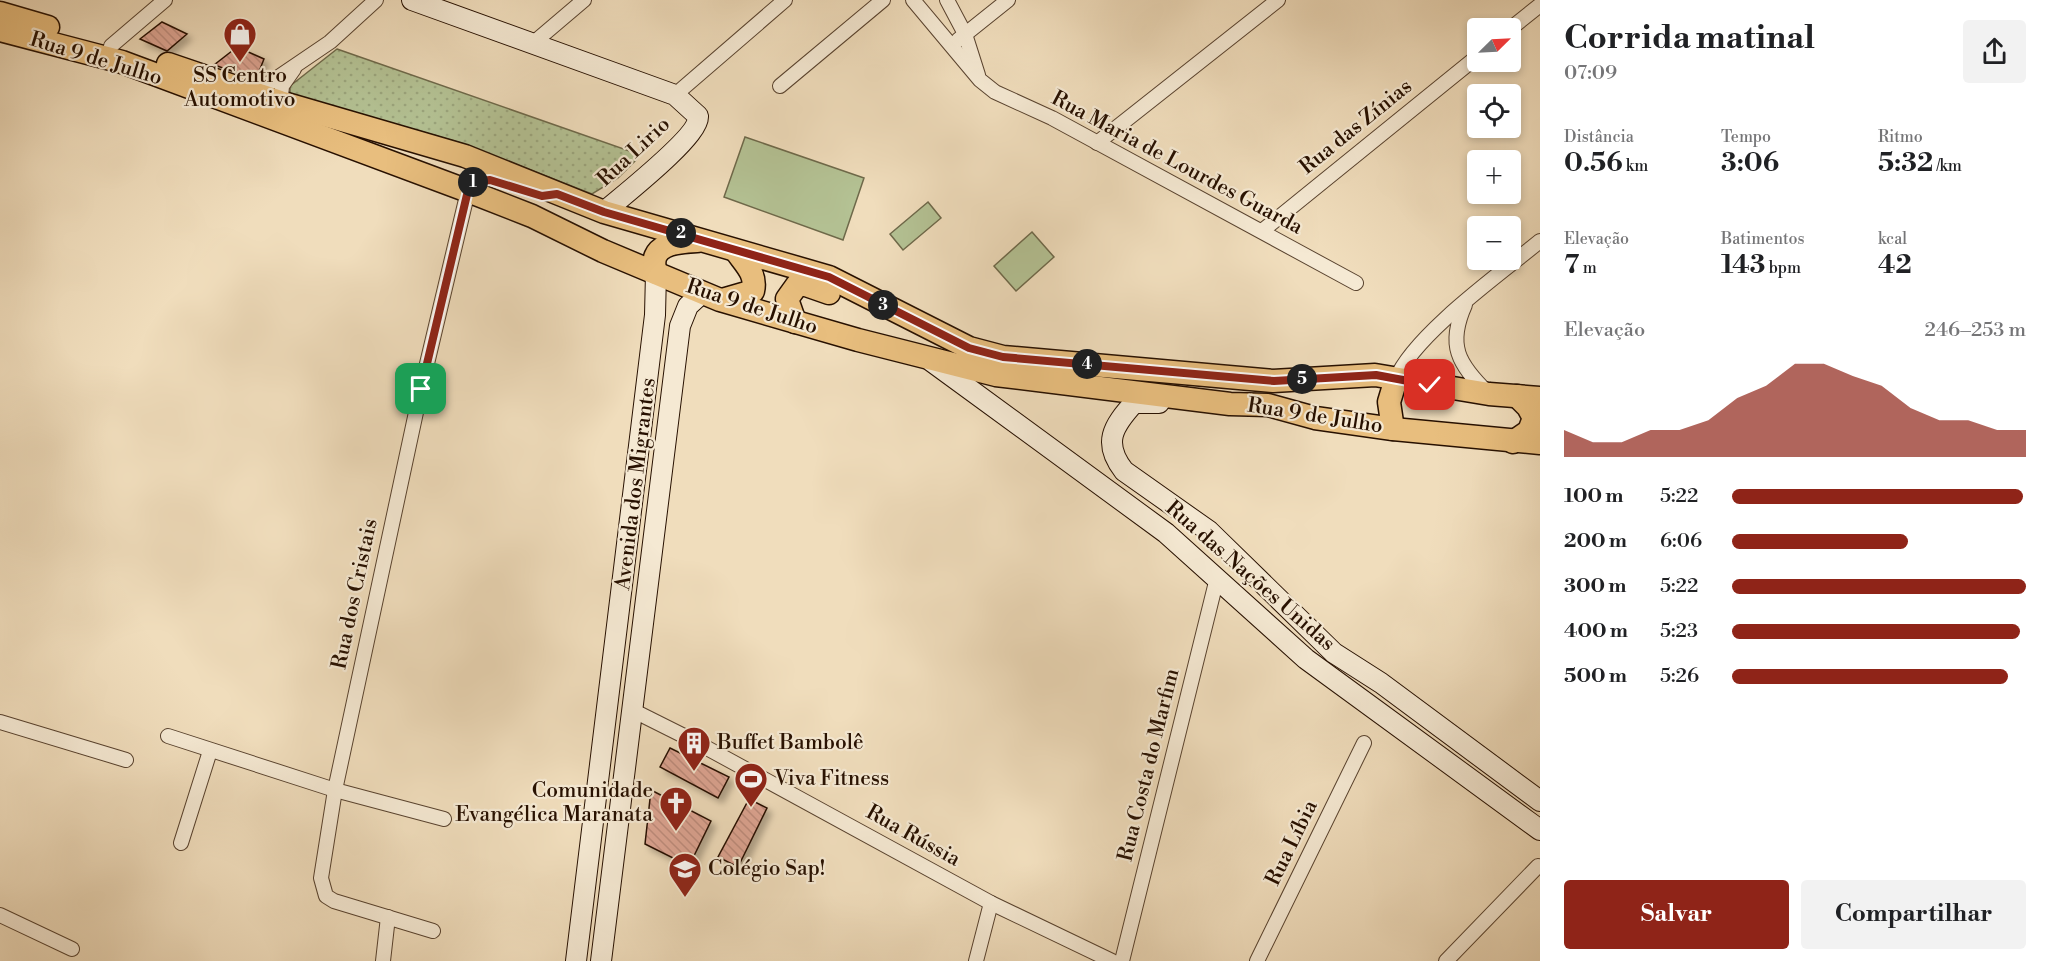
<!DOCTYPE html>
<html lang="pt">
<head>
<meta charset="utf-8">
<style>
	body { margin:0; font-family:"Libre Bodoni",serif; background:#f2f2f2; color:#202124; height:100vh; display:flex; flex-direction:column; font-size:22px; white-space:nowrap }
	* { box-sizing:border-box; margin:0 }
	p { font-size:20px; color:#757577 }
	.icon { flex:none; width:33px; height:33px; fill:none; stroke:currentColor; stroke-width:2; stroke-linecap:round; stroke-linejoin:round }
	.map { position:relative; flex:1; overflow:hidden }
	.details { display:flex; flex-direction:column; background:#fff; width:510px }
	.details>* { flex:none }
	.needle { width:39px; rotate:66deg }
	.fabs { position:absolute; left:1467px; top:18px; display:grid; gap:12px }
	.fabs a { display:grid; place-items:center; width:54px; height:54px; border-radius:6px; background:#fff; box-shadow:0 3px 9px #0003; font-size:30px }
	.pin { position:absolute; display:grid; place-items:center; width:51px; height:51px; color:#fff; margin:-26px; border-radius:12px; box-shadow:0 3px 9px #0006 }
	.km { position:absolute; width:30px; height:30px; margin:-15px; border-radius:50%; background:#222; color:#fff; font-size:16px; line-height:30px; text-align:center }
	.round { display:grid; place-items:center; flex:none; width:63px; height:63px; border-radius:6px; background:#f2f2f2 }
	.head { display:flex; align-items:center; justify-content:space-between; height:102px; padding:0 24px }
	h1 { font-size:33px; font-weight:700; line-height:45px }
	.stats { display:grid; grid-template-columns:repeat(3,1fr); gap:9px; height:102px; padding:6px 24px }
	.stats div { display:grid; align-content:center }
	.stats b { font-size:26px; font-weight:700 }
	.stats small { font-size:16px; font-weight:400 }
	.stats p { font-size:16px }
	.chart { height:168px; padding:12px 24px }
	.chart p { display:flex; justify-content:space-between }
	.chart svg { width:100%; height:108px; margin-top:6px; fill:#8f2418; opacity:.7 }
	.cta { display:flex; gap:12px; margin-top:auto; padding:12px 24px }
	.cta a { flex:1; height:69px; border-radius:6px; background:#8f2418; color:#fff; font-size:24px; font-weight:700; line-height:69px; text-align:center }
	.cta a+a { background:#f2f2f2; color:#202124 }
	ul { padding:0 24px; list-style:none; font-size:20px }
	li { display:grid; grid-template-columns:96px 72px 1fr; align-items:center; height:45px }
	li i { height:15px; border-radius:8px; background:#8f2418 }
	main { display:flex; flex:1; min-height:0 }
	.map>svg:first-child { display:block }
</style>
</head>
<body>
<main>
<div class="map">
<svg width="1540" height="961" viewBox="0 0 1540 961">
	<defs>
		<pattern id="park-dots" width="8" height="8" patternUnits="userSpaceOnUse" patternTransform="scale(1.5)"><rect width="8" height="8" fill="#b4c294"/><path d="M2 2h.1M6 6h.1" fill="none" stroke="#9ba67e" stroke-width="1.8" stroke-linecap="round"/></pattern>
		<pattern id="building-back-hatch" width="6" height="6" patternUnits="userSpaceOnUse" patternTransform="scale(1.5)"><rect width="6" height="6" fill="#dda492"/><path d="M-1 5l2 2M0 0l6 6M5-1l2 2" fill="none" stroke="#be8c7c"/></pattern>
		<filter id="shadow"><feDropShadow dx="5" dy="5" stdDeviation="3" flood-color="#0004"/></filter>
	</defs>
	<rect width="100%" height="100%" fill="#f0ddbc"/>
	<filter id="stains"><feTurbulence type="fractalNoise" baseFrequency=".00333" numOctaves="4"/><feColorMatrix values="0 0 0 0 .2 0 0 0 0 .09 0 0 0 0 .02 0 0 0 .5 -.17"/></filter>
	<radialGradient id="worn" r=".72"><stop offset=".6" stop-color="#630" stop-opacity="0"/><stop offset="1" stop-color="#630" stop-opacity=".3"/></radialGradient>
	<polygon fill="url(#park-dots)" stroke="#6e694a" stroke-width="1.5" points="337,49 641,155 618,178 592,194 461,143 290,94 290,86"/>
	<g fill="#b4c294" stroke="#6e694a" stroke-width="1.5">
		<polygon points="745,137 864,178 843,240 724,197"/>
		<polygon points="928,202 941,218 903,250 890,234"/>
		<polygon points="1032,232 1054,257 1016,291 994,266"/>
	</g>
	<g fill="url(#building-back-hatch)" stroke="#271000" stroke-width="1.5" filter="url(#shadow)">
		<polygon points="162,22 187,34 167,51 140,39"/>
		<polygon points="237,47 264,59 256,79 214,65"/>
		<polygon points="670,748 729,777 718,798 660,767"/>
		<polygon points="651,790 711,821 689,866 645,844"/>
		<polygon points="749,799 767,808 738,867 718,857"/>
	</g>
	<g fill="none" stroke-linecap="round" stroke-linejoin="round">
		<defs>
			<g id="street">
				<polyline points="913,0 980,80 995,92 1052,118 1356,283"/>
				<polyline points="947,0 965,34 978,75"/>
				<polyline points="1510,29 1540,5"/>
				<polyline points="958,40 1008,0"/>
				<polyline points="531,45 584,0"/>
				<polyline points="111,46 165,0"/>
				<polyline points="780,86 883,0"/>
				<polyline points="255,93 330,42 376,0"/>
				<polyline points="675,95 785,0"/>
				<polyline points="280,108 282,86 294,69"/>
				<polyline points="1097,143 1278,0"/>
				<polyline points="1262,231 1478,56"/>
				<path d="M 1465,305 C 1447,345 1458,364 1488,393"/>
				<path d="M 1396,379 C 1414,335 1501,273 1540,241"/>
				<polyline points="632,710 694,741 991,903 1112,961"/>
				<polyline points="0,722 126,760"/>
				<polyline points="168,736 335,790 444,819"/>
				<polyline points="181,843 210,751"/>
				<polyline points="0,915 72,949"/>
				<polyline points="433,931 334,901 326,896 321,878 335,790 421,389 468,191"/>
				<polyline points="383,961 388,917"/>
				<polyline points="976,961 991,903"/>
				<polyline points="1122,961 1217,578"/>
				<polyline points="1257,961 1364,743"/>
				<polyline points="1446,961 1538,866"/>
			</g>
			<g id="secondary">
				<path d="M 412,0 L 675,95 L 698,116 C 700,136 621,197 604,212"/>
				<polyline points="931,361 1166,533 1306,659 1540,830"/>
				<path d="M 1159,403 L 1134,403 C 1113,426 1102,443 1124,471 L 1209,531 L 1334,653 L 1381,683 L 1540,801"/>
				<polyline points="576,961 655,315 656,273"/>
				<polyline points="601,961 680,326 688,306 702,293"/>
			</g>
			<g id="primary">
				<polyline points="0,13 48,27"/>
				<polyline points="0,30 122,62 468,191 532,216 603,251 720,300 858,340 996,375 1230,404 1268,405 1315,418 1393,429 1540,443"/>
				<polyline points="168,64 280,102 465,156 604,212 829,277 969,348 1003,357 1273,381 1375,375 1489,394 1540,398"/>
				<path d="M 656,273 C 647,244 676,242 697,241"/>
				<path d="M 722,300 L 753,291 C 757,274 745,264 736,251"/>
				<polyline points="795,322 787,299 797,285 806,285 829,293"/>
				<polyline points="1393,429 1389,402 1396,379"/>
				<polyline points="1513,442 1529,431 1534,418 1528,407 1517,396"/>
			</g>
		</defs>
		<use href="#street" stroke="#59432f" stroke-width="16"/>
		<use href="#secondary" stroke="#271000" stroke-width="22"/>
		<use href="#primary" stroke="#271000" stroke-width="25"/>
		<use href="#street" stroke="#f5e9d3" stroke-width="14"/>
		<use href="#secondary" stroke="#f5e9d3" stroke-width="20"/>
		<use href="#primary" stroke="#e8be7e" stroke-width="22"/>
	</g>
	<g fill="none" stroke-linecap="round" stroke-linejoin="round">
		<defs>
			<polyline id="route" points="421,389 470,182 490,180 542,196 557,194 604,212 829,277 969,348 1003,357 1274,381 1376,375 1430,385"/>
		</defs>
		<use href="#route" stroke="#fff" stroke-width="12"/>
		<use href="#route" stroke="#8f2418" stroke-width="8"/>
	</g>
	<defs>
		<symbol id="shop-pin" viewBox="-11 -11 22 30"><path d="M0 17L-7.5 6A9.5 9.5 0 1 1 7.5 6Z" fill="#8f2418" stroke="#f5e9d3"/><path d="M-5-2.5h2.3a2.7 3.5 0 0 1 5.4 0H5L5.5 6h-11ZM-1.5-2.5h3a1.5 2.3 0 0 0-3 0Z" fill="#fff"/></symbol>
		<symbol id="building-pin" viewBox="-11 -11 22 30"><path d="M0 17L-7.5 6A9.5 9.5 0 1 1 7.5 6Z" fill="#8f2418" stroke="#f5e9d3"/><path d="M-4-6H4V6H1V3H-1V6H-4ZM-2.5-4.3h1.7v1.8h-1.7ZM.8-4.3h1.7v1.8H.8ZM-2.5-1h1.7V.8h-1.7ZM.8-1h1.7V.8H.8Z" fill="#fff"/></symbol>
		<symbol id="stadium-pin" viewBox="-11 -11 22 30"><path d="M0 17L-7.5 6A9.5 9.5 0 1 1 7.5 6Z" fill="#8f2418" stroke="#f5e9d3"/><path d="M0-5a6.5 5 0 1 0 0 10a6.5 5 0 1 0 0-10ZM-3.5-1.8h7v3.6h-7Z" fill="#fff"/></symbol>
		<symbol id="church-pin" viewBox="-11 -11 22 30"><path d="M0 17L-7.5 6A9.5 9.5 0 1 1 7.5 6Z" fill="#8f2418" stroke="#f5e9d3"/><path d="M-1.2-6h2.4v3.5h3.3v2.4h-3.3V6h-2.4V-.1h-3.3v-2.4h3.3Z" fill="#fff"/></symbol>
		<symbol id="school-pin" viewBox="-11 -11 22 30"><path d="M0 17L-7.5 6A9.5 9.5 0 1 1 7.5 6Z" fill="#8f2418" stroke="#f5e9d3"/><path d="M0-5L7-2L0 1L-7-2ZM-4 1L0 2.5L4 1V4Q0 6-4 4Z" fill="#fff"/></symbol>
	</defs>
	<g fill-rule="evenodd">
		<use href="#shop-pin" x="221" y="15" width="38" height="52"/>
		<use href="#building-pin" x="675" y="724" width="38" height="52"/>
		<use href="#stadium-pin" x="732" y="760" width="38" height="52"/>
		<use href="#church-pin" x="657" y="784" width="38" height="52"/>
		<use href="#school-pin" x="666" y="850" width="38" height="52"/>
	</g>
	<g text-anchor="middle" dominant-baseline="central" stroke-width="4.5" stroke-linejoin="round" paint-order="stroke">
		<g font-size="21" fill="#271000" stroke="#f5e9d3">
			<text transform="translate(96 59) rotate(17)">Rua 9 de Julho</text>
			<text transform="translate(1356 127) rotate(-39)">Rua das Zínias</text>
			<text transform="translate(634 152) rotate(-43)">Rua Lirio</text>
			<text transform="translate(1177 163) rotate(28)">Rua Maria de Lourdes Guarda</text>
			<text transform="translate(752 307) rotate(18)">Rua 9 de Julho</text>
			<text transform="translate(1315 416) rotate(9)">Rua 9 de Julho</text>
			<text transform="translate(636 484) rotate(-83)">Avenida dos Migrantes</text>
			<text transform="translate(1250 576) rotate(41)">Rua das Nações Unidas</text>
			<text transform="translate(355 594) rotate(-78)">Rua dos Cristais</text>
			<text transform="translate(1149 765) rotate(-76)">Rua Costa do Marfim</text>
			<text transform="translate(913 836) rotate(29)">Rua Rússia</text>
			<text transform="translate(1292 843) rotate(-64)">Rua Líbia</text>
		</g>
		<g font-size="21" fill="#271000" stroke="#f5e9d3" text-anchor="start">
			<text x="240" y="76" text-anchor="middle">SS Centro<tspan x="240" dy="24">Automotivo</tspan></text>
			<text x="717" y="743">Buffet Bambolê</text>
			<text x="774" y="779">Viva Fitness</text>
			<text x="653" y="791" text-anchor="end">Comunidade<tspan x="653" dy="24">Evangélica Maranata</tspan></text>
			<text x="708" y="869">Colégio Sap!</text>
		</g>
	</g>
	<rect width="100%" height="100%" filter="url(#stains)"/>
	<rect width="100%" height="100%" fill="url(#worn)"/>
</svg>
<div class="fabs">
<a><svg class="needle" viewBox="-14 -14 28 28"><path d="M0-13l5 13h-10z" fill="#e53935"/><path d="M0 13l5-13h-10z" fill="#757577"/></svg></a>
<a><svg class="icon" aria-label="locate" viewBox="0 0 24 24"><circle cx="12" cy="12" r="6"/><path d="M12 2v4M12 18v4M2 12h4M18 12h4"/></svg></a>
<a>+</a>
<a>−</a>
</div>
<div class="pin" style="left:421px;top:389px;background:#1e9e55"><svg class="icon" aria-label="arrive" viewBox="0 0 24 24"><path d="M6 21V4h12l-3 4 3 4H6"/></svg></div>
<div class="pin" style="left:1430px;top:385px;background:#d93025"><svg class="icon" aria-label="check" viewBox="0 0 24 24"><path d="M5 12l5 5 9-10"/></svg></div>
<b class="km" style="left:473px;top:182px">1</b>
<b class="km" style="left:681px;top:233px">2</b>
<b class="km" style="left:883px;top:305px">3</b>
<b class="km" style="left:1087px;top:364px">4</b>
<b class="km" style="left:1302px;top:379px">5</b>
</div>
<section class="details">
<div class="head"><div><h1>Corrida matinal</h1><p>07:09</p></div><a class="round"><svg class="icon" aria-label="share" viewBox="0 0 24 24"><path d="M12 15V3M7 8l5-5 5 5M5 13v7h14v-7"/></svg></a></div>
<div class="stats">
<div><p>Distância</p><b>0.56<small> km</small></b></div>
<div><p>Tempo</p><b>3:06</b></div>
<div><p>Ritmo</p><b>5:32<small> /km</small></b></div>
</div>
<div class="stats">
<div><p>Elevação</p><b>7<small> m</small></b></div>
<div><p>Batimentos</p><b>143<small> bpm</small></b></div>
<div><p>kcal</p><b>42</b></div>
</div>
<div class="chart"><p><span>Elevação</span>246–253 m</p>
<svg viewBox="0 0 160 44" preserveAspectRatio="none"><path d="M0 44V33L10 38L20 38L30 33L40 33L50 29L60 20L70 15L80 6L90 6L100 11L110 15L120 24L130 29L140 29L150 33L160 33V44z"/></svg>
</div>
<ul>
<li><b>100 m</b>5:22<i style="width:99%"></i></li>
<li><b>200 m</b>6:06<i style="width:60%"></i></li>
<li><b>300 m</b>5:22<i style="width:100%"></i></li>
<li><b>400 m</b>5:23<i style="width:98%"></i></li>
<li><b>500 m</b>5:26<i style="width:94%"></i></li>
</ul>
<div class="cta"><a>Salvar</a><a>Compartilhar</a></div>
</section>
</main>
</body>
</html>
